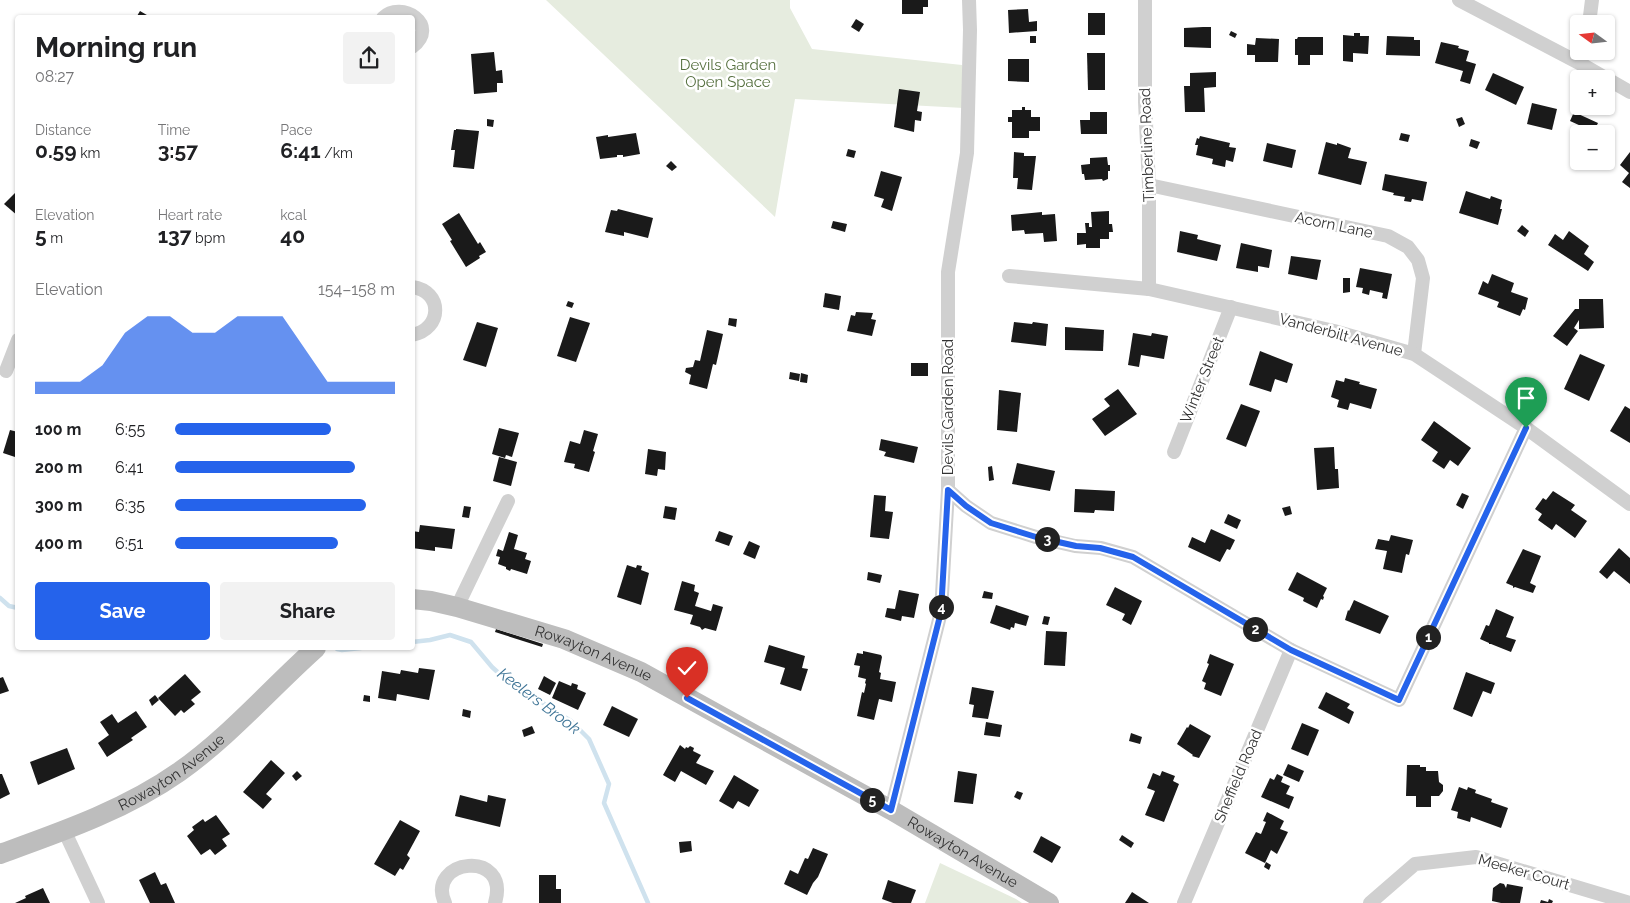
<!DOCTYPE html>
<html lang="en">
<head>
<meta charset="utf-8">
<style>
	body { margin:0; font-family:Raleway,sans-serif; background:#f2f2f2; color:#202124; height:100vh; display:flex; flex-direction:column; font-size:19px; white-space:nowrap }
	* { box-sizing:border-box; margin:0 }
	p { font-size:16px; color:#757577 }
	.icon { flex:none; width:28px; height:28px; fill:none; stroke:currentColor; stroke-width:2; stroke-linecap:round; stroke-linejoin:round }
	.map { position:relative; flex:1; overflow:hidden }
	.panel { position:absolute; left:15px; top:15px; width:400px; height:635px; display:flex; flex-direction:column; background:#fff; border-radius:5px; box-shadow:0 1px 4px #0004 }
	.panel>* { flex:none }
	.needle { width:32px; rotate:285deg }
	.buttons { position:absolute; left:1570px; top:15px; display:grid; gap:10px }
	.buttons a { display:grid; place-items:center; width:45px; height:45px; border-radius:5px; background:#fff; box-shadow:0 1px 4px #0004; font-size:25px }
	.pin { position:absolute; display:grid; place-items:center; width:42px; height:42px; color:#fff; margin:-51px -21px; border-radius:50% 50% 50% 0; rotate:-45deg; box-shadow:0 0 5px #0007 }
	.pin .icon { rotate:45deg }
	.km { position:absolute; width:25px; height:25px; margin:-12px; border-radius:50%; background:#222; color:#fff; font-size:14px; line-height:25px; text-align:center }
	.round { display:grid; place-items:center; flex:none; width:52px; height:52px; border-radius:5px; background:#f2f2f2 }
	.head { display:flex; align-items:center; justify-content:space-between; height:85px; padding:0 20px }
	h1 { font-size:28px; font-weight:700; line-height:38px }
	.stats { display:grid; grid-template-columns:repeat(3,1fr); gap:8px; height:85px; padding:5px 20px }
	.stats div { display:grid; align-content:center }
	.stats b { font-size:21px; font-weight:700 }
	.stats small { font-size:14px; font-weight:400 }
	.stats p { font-size:14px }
	.chart { height:140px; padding:10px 20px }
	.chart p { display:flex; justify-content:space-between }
	.chart svg { width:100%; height:90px; margin-top:5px; fill:#2563eb; opacity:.7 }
	.button { display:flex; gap:10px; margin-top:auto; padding:10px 20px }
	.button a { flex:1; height:58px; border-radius:5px; background:#2563eb; color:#fff; font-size:20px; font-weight:700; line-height:58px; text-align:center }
	.button a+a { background:#f2f2f2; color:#202124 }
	ul { padding:0 20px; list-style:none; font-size:16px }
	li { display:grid; grid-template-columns:80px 60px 1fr; align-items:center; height:38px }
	li i { height:12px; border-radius:6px; background:#2563eb }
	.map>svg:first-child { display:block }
</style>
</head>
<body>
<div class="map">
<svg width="1630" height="903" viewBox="0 0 1630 903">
	<rect width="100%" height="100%" fill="#fff"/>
	<g fill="#e6ecdf">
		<polygon points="546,0 790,0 790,8 812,49 962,65 964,108 795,99 775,217"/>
		<polygon points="940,863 1016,899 1022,903 925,903"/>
	</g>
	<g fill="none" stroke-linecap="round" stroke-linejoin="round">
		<g stroke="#cfe2ee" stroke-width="4.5">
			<polyline points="0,598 9,606 18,608"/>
			<polyline points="412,642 430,640 450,635 471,642 492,667 503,677 530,693 551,709 571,721 589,739 609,784 604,803 648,903"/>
			<polyline points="337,649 342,650 361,648"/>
		</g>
	</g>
	<g fill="#1a1a1a">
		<polygon points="902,0 928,0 928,7 923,7 923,14 902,14"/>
		<polygon points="1028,9 1029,22 1037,21 1037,31 1009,33 1008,10"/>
		<polygon points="140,11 152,18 139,18 137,16"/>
		<rect x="1088" y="13" width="17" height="22"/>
		<polygon points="856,19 864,24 859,32 851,27"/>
		<polygon points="1203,27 1211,27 1211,48 1184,47 1184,28"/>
		<polygon points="1231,31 1237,34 1235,38 1229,35"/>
		<polygon points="1354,33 1360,33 1360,36 1369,36 1368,54 1353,53 1353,62 1343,61 1343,35 1354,36"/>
		<rect x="1030" y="36" width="6" height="7"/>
		<polygon points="1387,36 1414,37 1414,40 1420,40 1420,56 1386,55"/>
		<polygon points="1298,37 1323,37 1323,55 1310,55 1310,65 1298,65 1298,55 1295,55 1295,39 1297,39"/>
		<polygon points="1256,38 1279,39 1278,62 1255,62 1255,55 1247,55 1247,44 1255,45"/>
		<polygon points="1441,42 1459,46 1458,48 1469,51 1466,61 1476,64 1470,84 1460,81 1463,71 1435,63"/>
		<polygon points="494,52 496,71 502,70 503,83 497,83 497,92 474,94 471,54"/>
		<polygon points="1087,53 1105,53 1105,90 1088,90"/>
		<polygon points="1008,59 1029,59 1029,82 1008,81"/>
		<polygon points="1216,72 1216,87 1204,88 1205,112 1185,112 1184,86 1190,86 1190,73"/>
		<polygon points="1493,73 1524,87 1516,105 1485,90"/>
		<polygon points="899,89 920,92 917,111 922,112 921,121 915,120 914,132 894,127"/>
		<polygon points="1532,103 1557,109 1552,130 1527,124"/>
		<polygon points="1022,107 1025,107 1025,110 1031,110 1031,117 1040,117 1040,131 1029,131 1029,138 1012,138 1012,122 1008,122 1008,117 1012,117 1012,110 1022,110"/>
		<polygon points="1090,112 1107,112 1107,134 1081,134 1080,120 1090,120"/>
		<polygon points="1574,112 1598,123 1596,127 1614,134 1606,150 1606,134 1579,134 1579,143 1574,141 1581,126 1570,121"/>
		<polygon points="1462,117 1465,124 1459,127 1456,119"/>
		<polygon points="487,119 494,120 493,127 487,126"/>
		<polygon points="456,129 479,131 474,169 453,167 455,150 451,150 454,130 456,130"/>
		<polygon points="636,133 640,154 623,157 623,155 617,155 617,157 600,159 596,137 608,135 608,137"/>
		<polygon points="1401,133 1410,135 1408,142 1399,140"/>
		<polygon points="1200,136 1230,143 1229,147 1236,148 1233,162 1226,160 1225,167 1212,164 1213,159 1196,155 1198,145 1195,145 1197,138 1199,139"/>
		<polygon points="1471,139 1480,142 1477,149 1469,146"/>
		<polygon points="1326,142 1337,145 1337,143 1351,148 1348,158 1367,162 1361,185 1318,174"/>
		<polygon points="1267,143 1296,150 1292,168 1263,161"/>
		<polygon points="848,149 856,151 854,158 846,156"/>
		<polygon points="1014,152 1024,153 1024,156 1036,156 1032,190 1017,189 1018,178 1013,178"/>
		<polygon points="1630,152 1630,188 1622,182 1629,173 1620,165"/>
		<polygon points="1107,157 1108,165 1110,165 1110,171 1108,171 1108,179 1103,181 1102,179 1085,180 1084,174 1082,174 1081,165 1090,164 1090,158"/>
		<polygon points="671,161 677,167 672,171 666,166"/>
		<polygon points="881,171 902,177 892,211 881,207 884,199 874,196"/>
		<polygon points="1385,174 1427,182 1423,201 1412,199 1411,202 1404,201 1405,197 1393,195 1394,193 1382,190"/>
		<polygon points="18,190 18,216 4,204"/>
		<polygon points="1466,191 1490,199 1491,196 1502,200 1500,209 1502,209 1498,225 1459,213"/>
		<polygon points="618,209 653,218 648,238 624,232 624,236 605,232 611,210 617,211"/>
		<polygon points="1109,211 1109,224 1112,224 1113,232 1109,232 1109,239 1100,239 1100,248 1086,248 1086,244 1077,245 1077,233 1086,233 1085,223 1089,223 1089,227 1092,227 1091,212"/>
		<polygon points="1042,212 1042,215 1055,214 1057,241 1044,242 1043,233 1025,234 1024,230 1012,231 1011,215"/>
		<polygon points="459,213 478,244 480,242 486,252 479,256 480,258 466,267 450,241 452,240 442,224"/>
		<polygon points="833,221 847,224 845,232 831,228"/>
		<polygon points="1522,225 1529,231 1525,237 1517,231"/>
		<polygon points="1180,231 1198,235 1197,239 1221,245 1217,261 1177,252"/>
		<polygon points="1569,231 1589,246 1584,254 1594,262 1588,271 1548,245 1555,234 1563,240"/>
		<polygon points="1241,243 1272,250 1269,268 1258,266 1258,272 1236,268"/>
		<polygon points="1291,256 1321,260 1317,280 1288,274"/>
		<polygon points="1360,268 1392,274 1387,299 1382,298 1383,293 1370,290 1369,295 1362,293 1363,288 1356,287"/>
		<polygon points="1492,274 1514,283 1511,292 1528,298 1525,310 1523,309 1520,316 1497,307 1499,302 1478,294 1483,281 1488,284"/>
		<polygon points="1343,278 1350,278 1350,292 1343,293"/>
		<polygon points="825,293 841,296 839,310 823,307"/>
		<polygon points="1579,299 1603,299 1604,328 1579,329 1579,320 1574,328 1578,331 1567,346 1553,336 1575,309 1579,309"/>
		<polygon points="568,301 574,303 572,308 566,306"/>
		<polygon points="856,312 873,313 871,319 876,320 872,336 847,331 851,315 855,316"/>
		<polygon points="570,317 590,323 576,362 557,356"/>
		<polygon points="729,318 737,319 736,327 728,325"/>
		<polygon points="477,322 498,328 486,367 463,360"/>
		<polygon points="1014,322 1032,324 1033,322 1048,324 1046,346 1011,342"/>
		<polygon points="1065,327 1104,330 1103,351 1065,350"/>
		<polygon points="707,330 723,334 716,365 713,364 707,389 689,384 691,375 685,372 686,368 693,367 695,360 700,361"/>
		<polygon points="1133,333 1151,336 1152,333 1168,336 1164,359 1141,355 1139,367 1128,365"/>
		<polygon points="1260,351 1293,364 1287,383 1275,379 1271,392 1249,385"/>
		<polygon points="1580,354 1605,365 1589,401 1564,389"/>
		<rect x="911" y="363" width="17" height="13"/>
		<polygon points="790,372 800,374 799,381 789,379"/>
		<polygon points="801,373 808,375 807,383 800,382"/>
		<polygon points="1345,378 1360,382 1359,384 1377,389 1371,409 1350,403 1348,410 1337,407 1339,400 1331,397 1336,380 1344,382"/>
		<polygon points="1118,389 1137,414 1105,436 1092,419 1110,406 1104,399"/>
		<polygon points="999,390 1021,393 1017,432 997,430"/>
		<polygon points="1241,404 1260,411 1246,447 1226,439"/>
		<polygon points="1625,406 1630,409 1630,443 1610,431"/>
		<polygon points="1434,421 1471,448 1458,466 1450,460 1444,469 1432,461 1438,452 1421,440"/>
		<polygon points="499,428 519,433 512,457 506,455 505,458 492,454"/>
		<polygon points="10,430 18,432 18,458 3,453"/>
		<polygon points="584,430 598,434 593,451 595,452 589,472 574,468 575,464 564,462 570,441 580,444"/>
		<polygon points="881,439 918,447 914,463 884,456 886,452 879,450"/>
		<polygon points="1334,447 1335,469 1338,469 1339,488 1317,490 1314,448"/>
		<polygon points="648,449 666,452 665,470 658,469 657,476 645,474"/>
		<polygon points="499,457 517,462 511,486 493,481"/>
		<polygon points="1017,463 1055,471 1050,491 1012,484"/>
		<polygon points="992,466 994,480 989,481 988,467"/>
		<polygon points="1075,489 1115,491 1114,511 1095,510 1094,513 1074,512"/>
		<polygon points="1553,491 1575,505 1571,510 1587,521 1575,538 1556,524 1552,530 1538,520 1542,514 1535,509 1543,498 1546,500"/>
		<polygon points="1462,493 1469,496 1463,509 1456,505"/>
		<polygon points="874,495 886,496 885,511 893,512 889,539 870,537"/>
		<polygon points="464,506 471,507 469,518 462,517"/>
		<polygon points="665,506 677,508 675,520 663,518"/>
		<polygon points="1290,506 1292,514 1285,516 1282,508"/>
		<polygon points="1228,514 1241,520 1237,529 1224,523"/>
		<polygon points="420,525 455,529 452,549 435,547 435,551 412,548 412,531 419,532"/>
		<polygon points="1211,529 1235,540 1230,550 1227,549 1220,562 1188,547 1192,537 1205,543"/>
		<polygon points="719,531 733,536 729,546 715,541"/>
		<polygon points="509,532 518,535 514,549 527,553 525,559 531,561 527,574 511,569 510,571 506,569 506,567 498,564 500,557 496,556 498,549 503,551"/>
		<polygon points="1391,535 1413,540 1409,555 1406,554 1402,573 1383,569 1387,551 1375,549 1378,539 1389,541"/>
		<polygon points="749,541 760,546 755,559 743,554"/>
		<polygon points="1619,548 1630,558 1630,584 1614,571 1607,579 1599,572"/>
		<polygon points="1523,549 1541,556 1530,583 1536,586 1533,593 1515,587 1513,588 1513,586 1506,583"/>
		<polygon points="627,565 636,568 637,565 642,566 641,570 649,573 641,605 617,597"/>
		<polygon points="868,572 882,575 880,583 867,580"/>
		<polygon points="1297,572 1327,588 1323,596 1324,597 1323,600 1321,599 1317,608 1303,601 1304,598 1288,590"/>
		<polygon points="682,581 695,585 694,591 699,593 695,606 711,611 713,604 723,607 716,631 705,628 702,630 700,627 690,624 693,615 674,610"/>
		<polygon points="1115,587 1142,601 1131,625 1122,620 1125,614 1106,605"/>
		<polygon points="899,590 919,594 914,618 902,616 901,621 885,617 887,608 895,609"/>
		<polygon points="984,591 993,593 992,599 982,598"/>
		<polygon points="1354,600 1389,616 1380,634 1345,620 1348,610 1349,611"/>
		<polygon points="996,605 1029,616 1026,626 1015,623 1014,628 1011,627 1010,630 990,623"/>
		<polygon points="1496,609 1514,617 1506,637 1516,640 1511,652 1491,644 1489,644 1489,643 1480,639 1486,625 1489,626"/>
		<polygon points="1044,616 1050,617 1048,625 1042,624"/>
		<polygon points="496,629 543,644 542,647 495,632"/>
		<polygon points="1046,631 1067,632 1065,666 1044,665"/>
		<polygon points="769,645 805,656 802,668 808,669 801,691 780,684 785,668 764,662"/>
		<polygon points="863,651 881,655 882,657 879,672 881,673 880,679 896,682 892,702 879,699 874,720 857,716 862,692 864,693 866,684 865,683 866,679 858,677 860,666 854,665 857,653 863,654"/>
		<polygon points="1210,654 1234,664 1221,696 1204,689 1206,683 1202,681 1209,664 1207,663"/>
		<polygon points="419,668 435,670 429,700 397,694 396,701 378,698 382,671 400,674 401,670 418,673"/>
		<polygon points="1466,672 1495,683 1491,694 1483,691 1472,717 1453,709"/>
		<polygon points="185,674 201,692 191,700 195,704 184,713 181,710 175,716 158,698"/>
		<polygon points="544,676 556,683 550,695 538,689"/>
		<polygon points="3,677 9,691 0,694 0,678"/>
		<polygon points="559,681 571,686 572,683 578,685 577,689 586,693 578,710 552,698"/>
		<polygon points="972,687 994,691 988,719 972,717 974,705 969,704"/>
		<polygon points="1326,692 1350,704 1347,708 1354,712 1349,724 1318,708"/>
		<polygon points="155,695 159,700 152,706 149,700"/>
		<polygon points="364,695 370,696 370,702 363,701"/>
		<polygon points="612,706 638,719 629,737 603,725"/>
		<polygon points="463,709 471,711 470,718 462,716"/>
		<polygon points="136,711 147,727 131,738 133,740 107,757 98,743 109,735 100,722 112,714 118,723"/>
		<polygon points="986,722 1002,725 1000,737 984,735"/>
		<polygon points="1302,723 1319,730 1308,756 1291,749"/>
		<polygon points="1190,724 1211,736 1199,758 1192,756 1193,755 1177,744 1187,727 1188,728"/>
		<polygon points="532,726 535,733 524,737 522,730"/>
		<polygon points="1131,733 1142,737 1140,744 1129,741"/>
		<polygon points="680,745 685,749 686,747 688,748 690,746 694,748 693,751 701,755 696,763 714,771 706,785 681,771 675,782 663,775"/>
		<polygon points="67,748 75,769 38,785 30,762"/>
		<polygon points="271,760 285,773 266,794 272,799 263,809 243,792"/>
		<polygon points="1288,764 1304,771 1299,782 1283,775"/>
		<polygon points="1407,765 1420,765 1420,767 1426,767 1426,771 1438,771 1439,782 1443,785 1443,791 1439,796 1431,796 1431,807 1416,807 1416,796 1406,796"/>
		<polygon points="297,771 302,776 296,781 292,776"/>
		<polygon points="958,771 977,774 973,804 954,802"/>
		<polygon points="1162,771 1175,776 1173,781 1179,784 1164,822 1145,815 1155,791 1147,788 1153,773 1160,776"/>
		<polygon points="0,774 2,774 10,794 0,799"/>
		<polygon points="1277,774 1283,777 1281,782 1290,786 1286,794 1294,797 1289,809 1261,797 1270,778 1274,780"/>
		<polygon points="734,775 759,790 749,807 738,801 733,809 719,801"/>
		<polygon points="1459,787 1467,790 1468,787 1476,790 1475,793 1492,799 1491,802 1508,808 1501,828 1471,817 1470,822 1457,818 1458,812 1451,810"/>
		<polygon points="1017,791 1023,793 1020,800 1014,797"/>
		<polygon points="460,795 487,802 488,795 506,799 500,827 455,816"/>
		<polygon points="1267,812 1284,821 1280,829 1288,832 1277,854 1271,850 1265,863 1245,853 1256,832 1261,834 1266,822 1263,821"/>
		<polygon points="216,815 230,834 222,839 227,846 215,855 210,849 201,855 187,836 194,830 192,827 203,819 205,822"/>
		<polygon points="400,820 420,831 407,855 410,858 403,870 400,868 395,876 374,864"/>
		<polygon points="1122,835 1134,843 1131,848 1119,840"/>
		<polygon points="1041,836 1061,847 1052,863 1033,852"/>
		<polygon points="691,841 692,851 680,853 679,842"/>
		<polygon points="813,848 828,854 818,877 813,883 807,895 784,884 790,870 798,874 805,858 808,859"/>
		<polygon points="1266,862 1271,865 1269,870 1264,867"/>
		<polygon points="155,872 161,885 166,883 175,903 150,903 139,880"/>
		<polygon points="539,875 556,875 556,889 561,889 561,903 539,903"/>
		<polygon points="888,880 916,890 911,903 893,903 882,899"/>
		<polygon points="1500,883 1504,884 1506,888 1507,884 1523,887 1520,903 1501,903 1492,901 1493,888"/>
		<polygon points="43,888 50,903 15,903 26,898 25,896"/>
		<polygon points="1132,892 1149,903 1125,903"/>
		<polygon points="1549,899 1553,901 1552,903 1540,903 1541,900 1548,902"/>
	</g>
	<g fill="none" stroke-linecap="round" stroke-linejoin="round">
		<g stroke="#d0d0d0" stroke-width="14">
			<polyline points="1145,0 1145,102 1149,185 1149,289"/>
			<polyline points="1459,0 1583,65 1630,92"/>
			<path d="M 383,18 C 401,0 441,25 412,47"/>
			<polyline points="1589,24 1592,0"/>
			<polyline points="1149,185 1388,236 1408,247 1418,260 1423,278 1414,354"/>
			<polyline points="1009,276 1149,289 1334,331 1414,354 1526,428 1630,504"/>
			<path d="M 412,287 C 443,291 443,329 412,335"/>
			<polyline points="6,371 18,340"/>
			<polyline points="1174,452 1231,307"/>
			<polyline points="948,490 966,506 991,523 1036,537 1075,546 1101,548 1133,557 1291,650 1399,700 1526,428"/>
			<polyline points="457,607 508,501"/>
			<polyline points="891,810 941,612 948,490 948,272 967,153 970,30 969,0"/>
			<polyline points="64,830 98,903"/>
			<path d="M 445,903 C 425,859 511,848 495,903"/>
			<polyline points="1184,903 1291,650"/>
			<polyline points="1370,903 1415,864 1476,857 1630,903"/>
		</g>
		<g stroke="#bdbdbd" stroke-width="20">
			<path id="s1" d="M 412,599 L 431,601 L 457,607 L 564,639 L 641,672 L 891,810 L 1049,903"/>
			<path id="s2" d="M 0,854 C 61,832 125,810 179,772 C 229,737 270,689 316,648"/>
		</g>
	</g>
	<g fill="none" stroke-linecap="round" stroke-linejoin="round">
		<defs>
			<polyline id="route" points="687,698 891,810 941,612 948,490 966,506 991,523 1036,537 1076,546 1100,548 1133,557 1291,650 1399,700 1526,428"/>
		</defs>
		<use href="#route" stroke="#fff" stroke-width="10"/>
		<use href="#route" stroke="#2563eb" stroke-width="6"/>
	</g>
	<g text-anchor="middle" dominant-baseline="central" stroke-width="5" stroke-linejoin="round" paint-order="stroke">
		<g font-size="15" fill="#56703f" stroke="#fff">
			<text x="728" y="65">Devils Garden<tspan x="728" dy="17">Open Space</tspan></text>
		</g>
		<g font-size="15" fill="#333" stroke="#fff">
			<text transform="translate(1147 145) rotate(-92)">Timberline Road</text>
			<text transform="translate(1334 225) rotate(12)">Acorn Lane</text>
			<text transform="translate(1341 335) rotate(15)">Vanderbilt Avenue</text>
			<text transform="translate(1202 380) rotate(-68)">Winter Street</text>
			<text transform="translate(948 407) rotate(-90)">Devils Garden Road</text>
			<text stroke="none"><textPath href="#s1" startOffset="190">Rowayton Avenue</textPath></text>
			<text stroke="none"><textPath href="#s2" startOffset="191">Rowayton Avenue</textPath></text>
			<text transform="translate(1238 776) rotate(-67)">Sheffield Road</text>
			<text stroke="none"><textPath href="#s1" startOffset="610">Rowayton Avenue</textPath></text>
			<text transform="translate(1524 872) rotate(16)">Meeker Court</text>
		</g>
		<g font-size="16" font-style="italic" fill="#3f7597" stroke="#fff">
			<text transform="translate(539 701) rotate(37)">Keelers Brook</text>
		</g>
	</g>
</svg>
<div class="buttons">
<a><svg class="needle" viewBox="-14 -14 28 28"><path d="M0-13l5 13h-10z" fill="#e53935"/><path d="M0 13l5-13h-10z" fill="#757577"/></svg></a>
<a>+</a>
<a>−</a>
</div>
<div class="pin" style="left:1526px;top:428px;background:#1e9e55"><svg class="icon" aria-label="arrive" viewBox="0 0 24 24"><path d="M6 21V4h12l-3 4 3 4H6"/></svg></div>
<div class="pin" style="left:687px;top:698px;background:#d93025"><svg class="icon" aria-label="check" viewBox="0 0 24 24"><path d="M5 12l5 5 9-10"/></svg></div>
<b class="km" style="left:1428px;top:637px">1</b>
<b class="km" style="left:1255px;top:629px">2</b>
<b class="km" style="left:1047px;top:539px">3</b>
<b class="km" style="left:941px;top:607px">4</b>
<b class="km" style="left:872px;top:800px">5</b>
<section class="panel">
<div class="head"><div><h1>Morning run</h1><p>08:27</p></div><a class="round"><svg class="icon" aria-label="share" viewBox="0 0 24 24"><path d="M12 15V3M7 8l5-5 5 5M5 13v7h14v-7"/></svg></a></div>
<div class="stats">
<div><p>Distance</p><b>0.59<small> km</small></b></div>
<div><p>Time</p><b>3:57</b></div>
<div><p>Pace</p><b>6:41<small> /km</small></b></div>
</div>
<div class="stats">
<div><p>Elevation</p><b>5<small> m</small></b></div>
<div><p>Heart rate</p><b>137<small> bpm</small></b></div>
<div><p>kcal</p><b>40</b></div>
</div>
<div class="chart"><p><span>Elevation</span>154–158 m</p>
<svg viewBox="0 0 160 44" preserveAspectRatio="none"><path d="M0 44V38L10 38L20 38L30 30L40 14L50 6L60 6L70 14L80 14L90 6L100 6L110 6L120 22L130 38L140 38L150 38L160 38V44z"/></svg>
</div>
<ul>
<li><b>100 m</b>6:55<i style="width:71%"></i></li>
<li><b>200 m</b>6:41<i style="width:82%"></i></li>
<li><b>300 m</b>6:35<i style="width:87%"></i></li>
<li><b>400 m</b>6:51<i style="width:74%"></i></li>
</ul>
<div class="button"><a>Save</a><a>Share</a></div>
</section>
</div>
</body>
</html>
